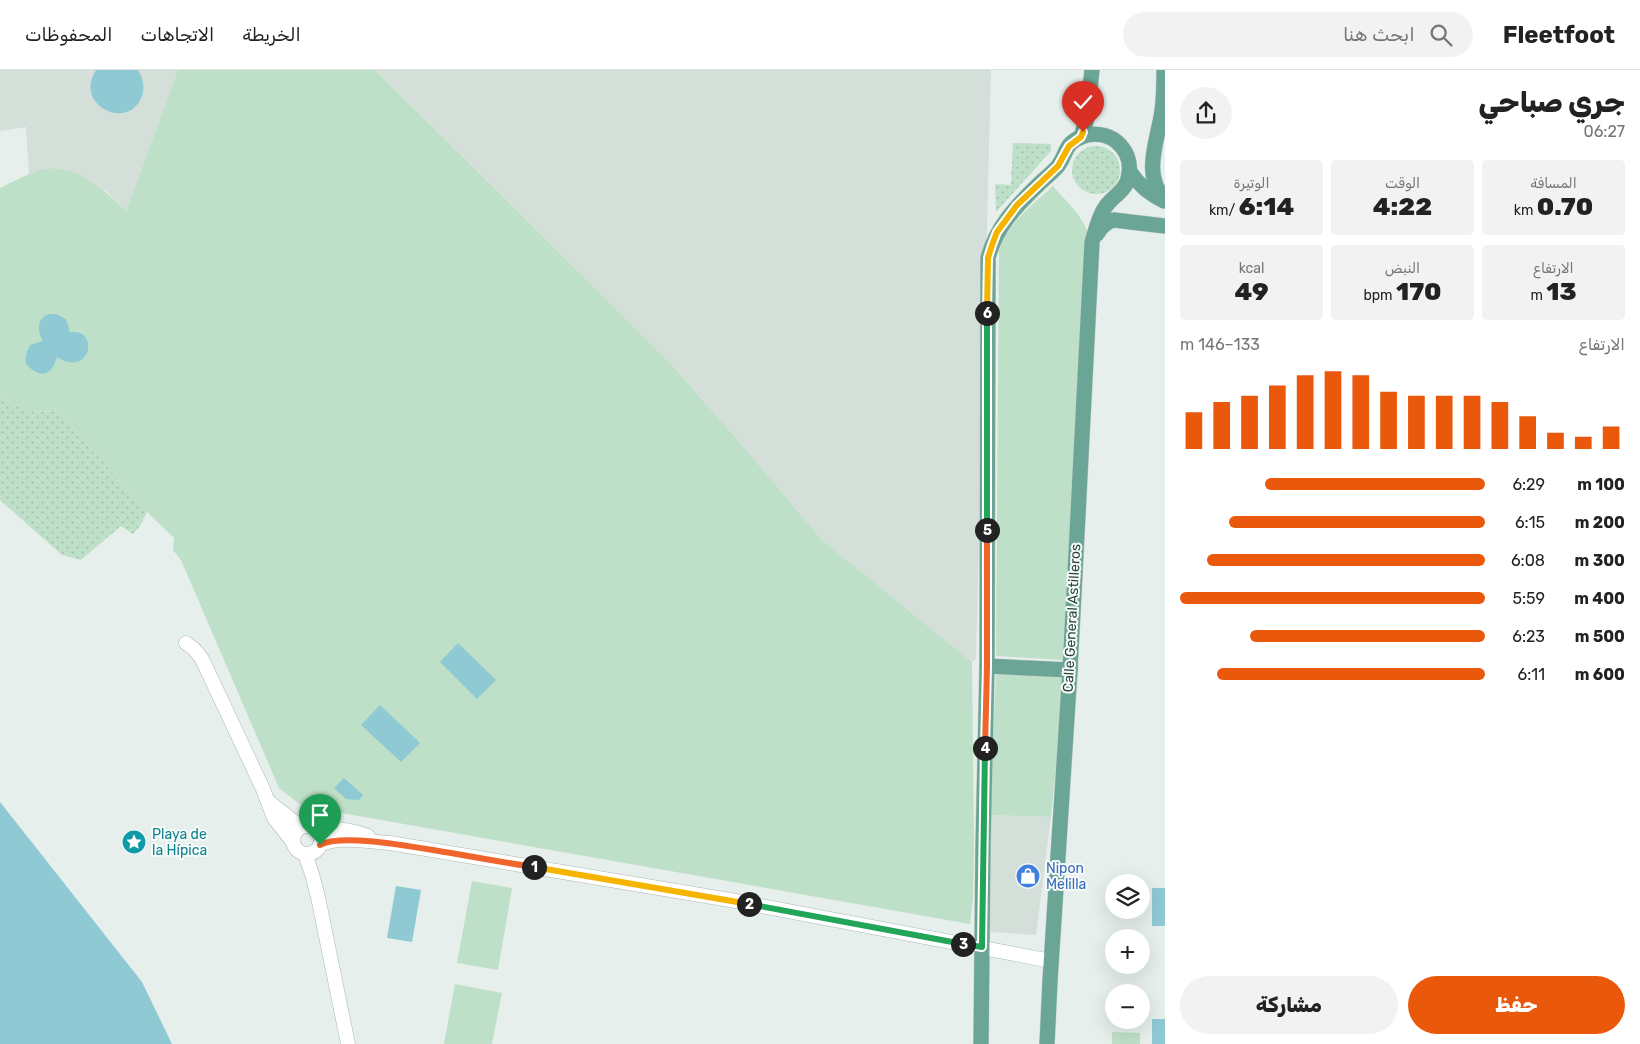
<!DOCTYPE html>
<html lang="ar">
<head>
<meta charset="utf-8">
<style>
	body { margin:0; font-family:Rubik,Cairo,sans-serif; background:#f2f2f2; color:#222; direction:rtl; height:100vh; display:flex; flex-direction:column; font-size:19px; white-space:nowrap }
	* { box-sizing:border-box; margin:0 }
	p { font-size:16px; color:#767676 }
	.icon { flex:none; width:28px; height:28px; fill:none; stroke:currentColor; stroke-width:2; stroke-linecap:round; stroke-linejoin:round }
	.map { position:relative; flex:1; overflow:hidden; direction:ltr }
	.side { display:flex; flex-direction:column; background:#fff; width:475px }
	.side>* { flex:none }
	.controls { position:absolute; left:1105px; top:804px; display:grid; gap:10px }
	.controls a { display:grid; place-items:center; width:45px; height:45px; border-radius:50%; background:#fff; box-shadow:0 5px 20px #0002; font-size:25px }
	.pin { position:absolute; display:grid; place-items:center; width:42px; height:42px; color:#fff; margin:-51px -21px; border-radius:50% 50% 50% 0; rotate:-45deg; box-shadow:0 0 5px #0007 }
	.pin .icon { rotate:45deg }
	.km { position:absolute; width:25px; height:25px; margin:-12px; border-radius:50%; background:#222; color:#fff; font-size:14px; line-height:25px; text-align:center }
	.round { display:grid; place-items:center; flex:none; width:52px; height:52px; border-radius:26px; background:#f2f2f2 }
	.summary { display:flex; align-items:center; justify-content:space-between; height:85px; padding:0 15px }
	h1 { font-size:28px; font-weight:800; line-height:38px }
	.metrics { display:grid; grid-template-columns:repeat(3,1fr); gap:8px; height:85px; padding:5px 15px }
	.metrics div { display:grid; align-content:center; border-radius:5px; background:#f2f2f2; text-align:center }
	.metrics b { font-size:25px; font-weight:800 }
	.metrics small { font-size:14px; font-weight:400 }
	.metrics p { font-size:14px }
	.chart { height:140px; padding:10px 15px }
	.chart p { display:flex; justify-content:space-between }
	.chart svg { width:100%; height:90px; margin-top:5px; stroke:#ea580c; stroke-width:6 }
	.action { display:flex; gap:10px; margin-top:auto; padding:10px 15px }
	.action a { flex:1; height:58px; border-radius:30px; background:#ea580c; color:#fff; font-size:20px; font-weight:800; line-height:58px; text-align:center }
	.action a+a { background:#f2f2f2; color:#222 }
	ul { padding:0 15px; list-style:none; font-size:16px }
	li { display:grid; grid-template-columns:80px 60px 1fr; align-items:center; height:38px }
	li i { height:12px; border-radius:6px; background:#ea580c }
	header { display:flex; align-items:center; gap:30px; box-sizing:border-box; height:70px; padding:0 25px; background:#fff; border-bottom:1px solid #e0e0e0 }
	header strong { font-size:24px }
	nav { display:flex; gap:28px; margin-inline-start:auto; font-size:18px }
	.search { width:350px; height:45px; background:#f2f2f2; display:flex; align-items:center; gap:12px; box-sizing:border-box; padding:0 18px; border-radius:28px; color:#767676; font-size:19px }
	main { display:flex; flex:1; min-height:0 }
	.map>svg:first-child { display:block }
</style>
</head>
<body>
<header>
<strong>Fleetfoot</strong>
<div class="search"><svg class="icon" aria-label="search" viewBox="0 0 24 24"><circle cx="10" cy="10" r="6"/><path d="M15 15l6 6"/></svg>ابحث هنا</div>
<nav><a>الخريطة</a><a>الاتجاهات</a><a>المحفوظات</a></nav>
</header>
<main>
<section class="side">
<div class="summary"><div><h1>جري صباحي</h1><p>06:27</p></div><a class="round"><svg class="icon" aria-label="share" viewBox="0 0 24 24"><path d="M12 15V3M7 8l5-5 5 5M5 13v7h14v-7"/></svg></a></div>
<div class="metrics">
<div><p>المسافة</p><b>0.70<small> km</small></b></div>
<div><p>الوقت</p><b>4:22</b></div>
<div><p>الوتيرة</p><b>6:14<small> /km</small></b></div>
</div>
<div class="metrics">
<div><p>الارتفاع</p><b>13<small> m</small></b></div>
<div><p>النبض</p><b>170<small> bpm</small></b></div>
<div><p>kcal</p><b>49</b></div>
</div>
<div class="chart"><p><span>الارتفاع</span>133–146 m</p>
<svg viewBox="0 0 160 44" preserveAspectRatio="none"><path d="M5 44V26M15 44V21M25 44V18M35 44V13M45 44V8M55 44V6M65 44V8M75 44V16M85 44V18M95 44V18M105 44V18M115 44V21M125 44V28M135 44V36M145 44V38M155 44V33"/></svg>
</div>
<ul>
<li><b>100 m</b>6:29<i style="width:72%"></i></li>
<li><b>200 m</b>6:15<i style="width:84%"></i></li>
<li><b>300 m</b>6:08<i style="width:91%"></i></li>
<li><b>400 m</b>5:59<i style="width:100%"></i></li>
<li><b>500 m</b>6:23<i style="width:77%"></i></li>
<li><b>600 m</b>6:11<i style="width:88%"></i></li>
</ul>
<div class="action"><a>حفظ</a><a>مشاركة</a></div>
</section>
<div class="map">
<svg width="1165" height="974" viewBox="0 0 1165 974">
	<defs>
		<pattern id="grass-dots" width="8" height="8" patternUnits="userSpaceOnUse" patternTransform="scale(1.25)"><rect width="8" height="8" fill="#bfe0c8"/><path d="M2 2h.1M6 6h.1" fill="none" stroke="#a4c1ad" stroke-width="1.8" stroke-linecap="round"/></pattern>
	</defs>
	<rect width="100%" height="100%" fill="#e6efeb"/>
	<g fill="#d4dfda">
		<polygon points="0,0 178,0 126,141 106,121 46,99 29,105 26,57 0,61"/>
		<polygon points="375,0 991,0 976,589 972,592 822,470 736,368 669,292"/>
		<polygon points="990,745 1051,747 1036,865 990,862"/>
	</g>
	<g fill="url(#grass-dots)">
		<polygon points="1013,73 1051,74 1051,81 996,142 995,114 1011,115"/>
		<circle cx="1096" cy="100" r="24"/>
		<path d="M 0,324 C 15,340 37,345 58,340 L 147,442 L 140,456 L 133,464 L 121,456 L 81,490 L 62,485 L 0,430 Z"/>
	</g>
	<g fill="#bfe0c8">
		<path d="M 178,0 L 375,0 L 669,292 L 736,368 L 822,470 L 972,592 L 974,774 L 973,829 L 970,854 L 302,736 L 279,718 L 181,490 L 173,480 L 174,468 L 147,442 L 58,340 C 37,345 15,340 0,324 L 0,118 C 13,112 32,101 46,99 C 78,95 105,121 126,141 Z"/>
		<path d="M 1053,116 C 1065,131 1081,143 1087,161 L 1064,590 L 996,586 L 999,181 C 1008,153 1032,135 1053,116 Z"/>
		<polygon points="996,604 1065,607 1051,747 990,745"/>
		<polygon points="472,811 512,818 498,900 457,893"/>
		<polygon points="455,914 502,923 492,974 444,974"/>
		<polygon points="1112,962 1140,963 1140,974 1112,974"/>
	</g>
	<g fill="#8ec9d4">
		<path d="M 96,0 L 138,0 C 143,8 145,17 142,26 C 129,62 73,36 96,0 Z"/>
		<path d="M 49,244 L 56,244 L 66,249 L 70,262 C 75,262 79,262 82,264 C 97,274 84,305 57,287 C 52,306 40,309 26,294 C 25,286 27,281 30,275 L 43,271 C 37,261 36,249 49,244 Z"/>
		<polygon points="458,573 496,610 477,629 440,592"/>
		<polygon points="380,635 420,673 401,692 361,655"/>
		<polygon points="344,708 363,725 359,730 346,729 334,718"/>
		<polygon points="0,732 142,912 172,974 0,974"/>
		<polygon points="396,816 421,820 412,872 387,868"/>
		<rect x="1152" y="818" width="13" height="38"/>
		<rect x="1152" y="949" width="13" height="25"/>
	</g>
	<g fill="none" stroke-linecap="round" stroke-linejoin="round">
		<defs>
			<g id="street">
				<polyline points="186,573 194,579 202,589 263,719 274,748 293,772"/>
				<polyline points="269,732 301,757"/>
				<circle cx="307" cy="770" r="14"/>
				<path d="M 317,760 C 334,757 351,760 368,766"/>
				<path d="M 320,775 C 337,765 370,772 390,773 L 730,830 L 1051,891"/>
				<polyline points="305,784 312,804 318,827 348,974"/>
			</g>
			<g id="primary">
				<path d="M 1164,0 C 1164,16 1164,32 1161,47 C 1156,75 1143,105 1165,130"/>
				<polyline points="1081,67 1087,48 1092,0"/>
				<path d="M 1130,102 C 1139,115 1149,124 1164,131"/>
				<path d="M 1097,164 C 1101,157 1106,152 1114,150 L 1165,156"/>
				<polyline points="987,596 1070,600"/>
				<path d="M 981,974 L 983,777 L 987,596 L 988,188 C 996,157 1016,136 1039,114 C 1045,108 1053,102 1058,96 C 1067,84 1064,74 1081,67 C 1093,62 1108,64 1117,72 C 1126,80 1131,91 1129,103 C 1128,120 1115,124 1106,136 C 1098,147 1096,160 1092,172 L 1070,600 L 1050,911 L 1047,974"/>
			</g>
		</defs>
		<use href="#street" stroke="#a8b8b2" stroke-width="15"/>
		<use href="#primary" stroke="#c2cac8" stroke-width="16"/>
		<use href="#street" stroke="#fff" stroke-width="14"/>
		<use href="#primary" stroke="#6aa596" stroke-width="15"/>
	</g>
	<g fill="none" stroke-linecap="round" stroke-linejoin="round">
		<defs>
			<path id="split-1" d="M 320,775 C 343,762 423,779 451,783 C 479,788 507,793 534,797"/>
			<polyline id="split-2" points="534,797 749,834"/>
			<polyline id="split-3" points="749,834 963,874"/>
			<polyline id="split-4" points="963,874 982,877 985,678"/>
			<polyline id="split-5" points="985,678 987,596 987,460"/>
			<polyline id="split-6" points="987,460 987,243"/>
			<polyline id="split-7" points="987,243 988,188 992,175 997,162 1017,135 1058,96 1069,76 1081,67 1083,62"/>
		</defs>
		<use href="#split-1" stroke="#fff" stroke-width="10"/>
		<use href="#split-2" stroke="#fff" stroke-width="10"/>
		<use href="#split-3" stroke="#fff" stroke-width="10"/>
		<use href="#split-4" stroke="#fff" stroke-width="10"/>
		<use href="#split-5" stroke="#fff" stroke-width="10"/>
		<use href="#split-6" stroke="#fff" stroke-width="10"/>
		<use href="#split-7" stroke="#fff" stroke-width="10"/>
		<use href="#split-1" stroke="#f0652b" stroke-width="6"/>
		<use href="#split-2" stroke="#f5b400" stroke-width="6"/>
		<use href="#split-3" stroke="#22a559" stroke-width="6"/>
		<use href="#split-4" stroke="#22a559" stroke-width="6"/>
		<use href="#split-5" stroke="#f0652b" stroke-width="6"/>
		<use href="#split-6" stroke="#22a559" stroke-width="6"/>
		<use href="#split-7" stroke="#f5b400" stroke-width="6"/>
	</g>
	<defs>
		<symbol id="sight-disc" viewBox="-11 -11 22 22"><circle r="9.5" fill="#0f9aa8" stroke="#f7fbf9"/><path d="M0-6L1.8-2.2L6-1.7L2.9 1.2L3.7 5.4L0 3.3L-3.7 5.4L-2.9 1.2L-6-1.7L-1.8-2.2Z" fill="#fff"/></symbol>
		<symbol id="shop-disc" viewBox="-11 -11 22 22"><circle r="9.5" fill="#3f7fe0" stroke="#f7fbf9"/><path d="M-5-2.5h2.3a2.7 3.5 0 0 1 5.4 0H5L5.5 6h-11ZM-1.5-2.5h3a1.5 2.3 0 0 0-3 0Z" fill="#fff"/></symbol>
	</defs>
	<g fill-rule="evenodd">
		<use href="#sight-disc" x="120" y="758" width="28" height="28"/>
		<use href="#shop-disc" x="1014" y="792" width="28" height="28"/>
	</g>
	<g text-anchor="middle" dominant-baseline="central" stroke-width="4" stroke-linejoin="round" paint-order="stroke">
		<g font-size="14" fill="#24423a" stroke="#f7fbf9">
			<text transform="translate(1072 548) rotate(-87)">Calle General Astilleros</text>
		</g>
		<g font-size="14" fill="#0d838f" stroke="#f7fbf9" text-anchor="start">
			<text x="152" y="764">Playa de<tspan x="152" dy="16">la Hípica</tspan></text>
		</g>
		<g font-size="14" fill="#366cbe" stroke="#f7fbf9" text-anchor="start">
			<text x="1046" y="798">Nipon<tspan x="1046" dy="16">Melilla</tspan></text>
		</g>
	</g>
</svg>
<div class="controls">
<a><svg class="icon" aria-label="layers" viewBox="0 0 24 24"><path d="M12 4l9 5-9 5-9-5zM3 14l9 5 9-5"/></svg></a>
<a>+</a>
<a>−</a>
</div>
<div class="pin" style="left:320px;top:775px;background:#1e9e55"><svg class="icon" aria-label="arrive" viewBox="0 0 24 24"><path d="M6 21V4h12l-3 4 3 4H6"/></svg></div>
<div class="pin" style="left:1083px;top:62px;background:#d93025"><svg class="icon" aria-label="check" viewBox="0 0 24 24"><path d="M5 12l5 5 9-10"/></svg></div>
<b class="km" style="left:534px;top:797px">1</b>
<b class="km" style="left:749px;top:834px">2</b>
<b class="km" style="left:963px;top:874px">3</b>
<b class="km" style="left:985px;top:678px">4</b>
<b class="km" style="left:987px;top:460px">5</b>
<b class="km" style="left:987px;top:243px">6</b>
</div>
</main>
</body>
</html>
